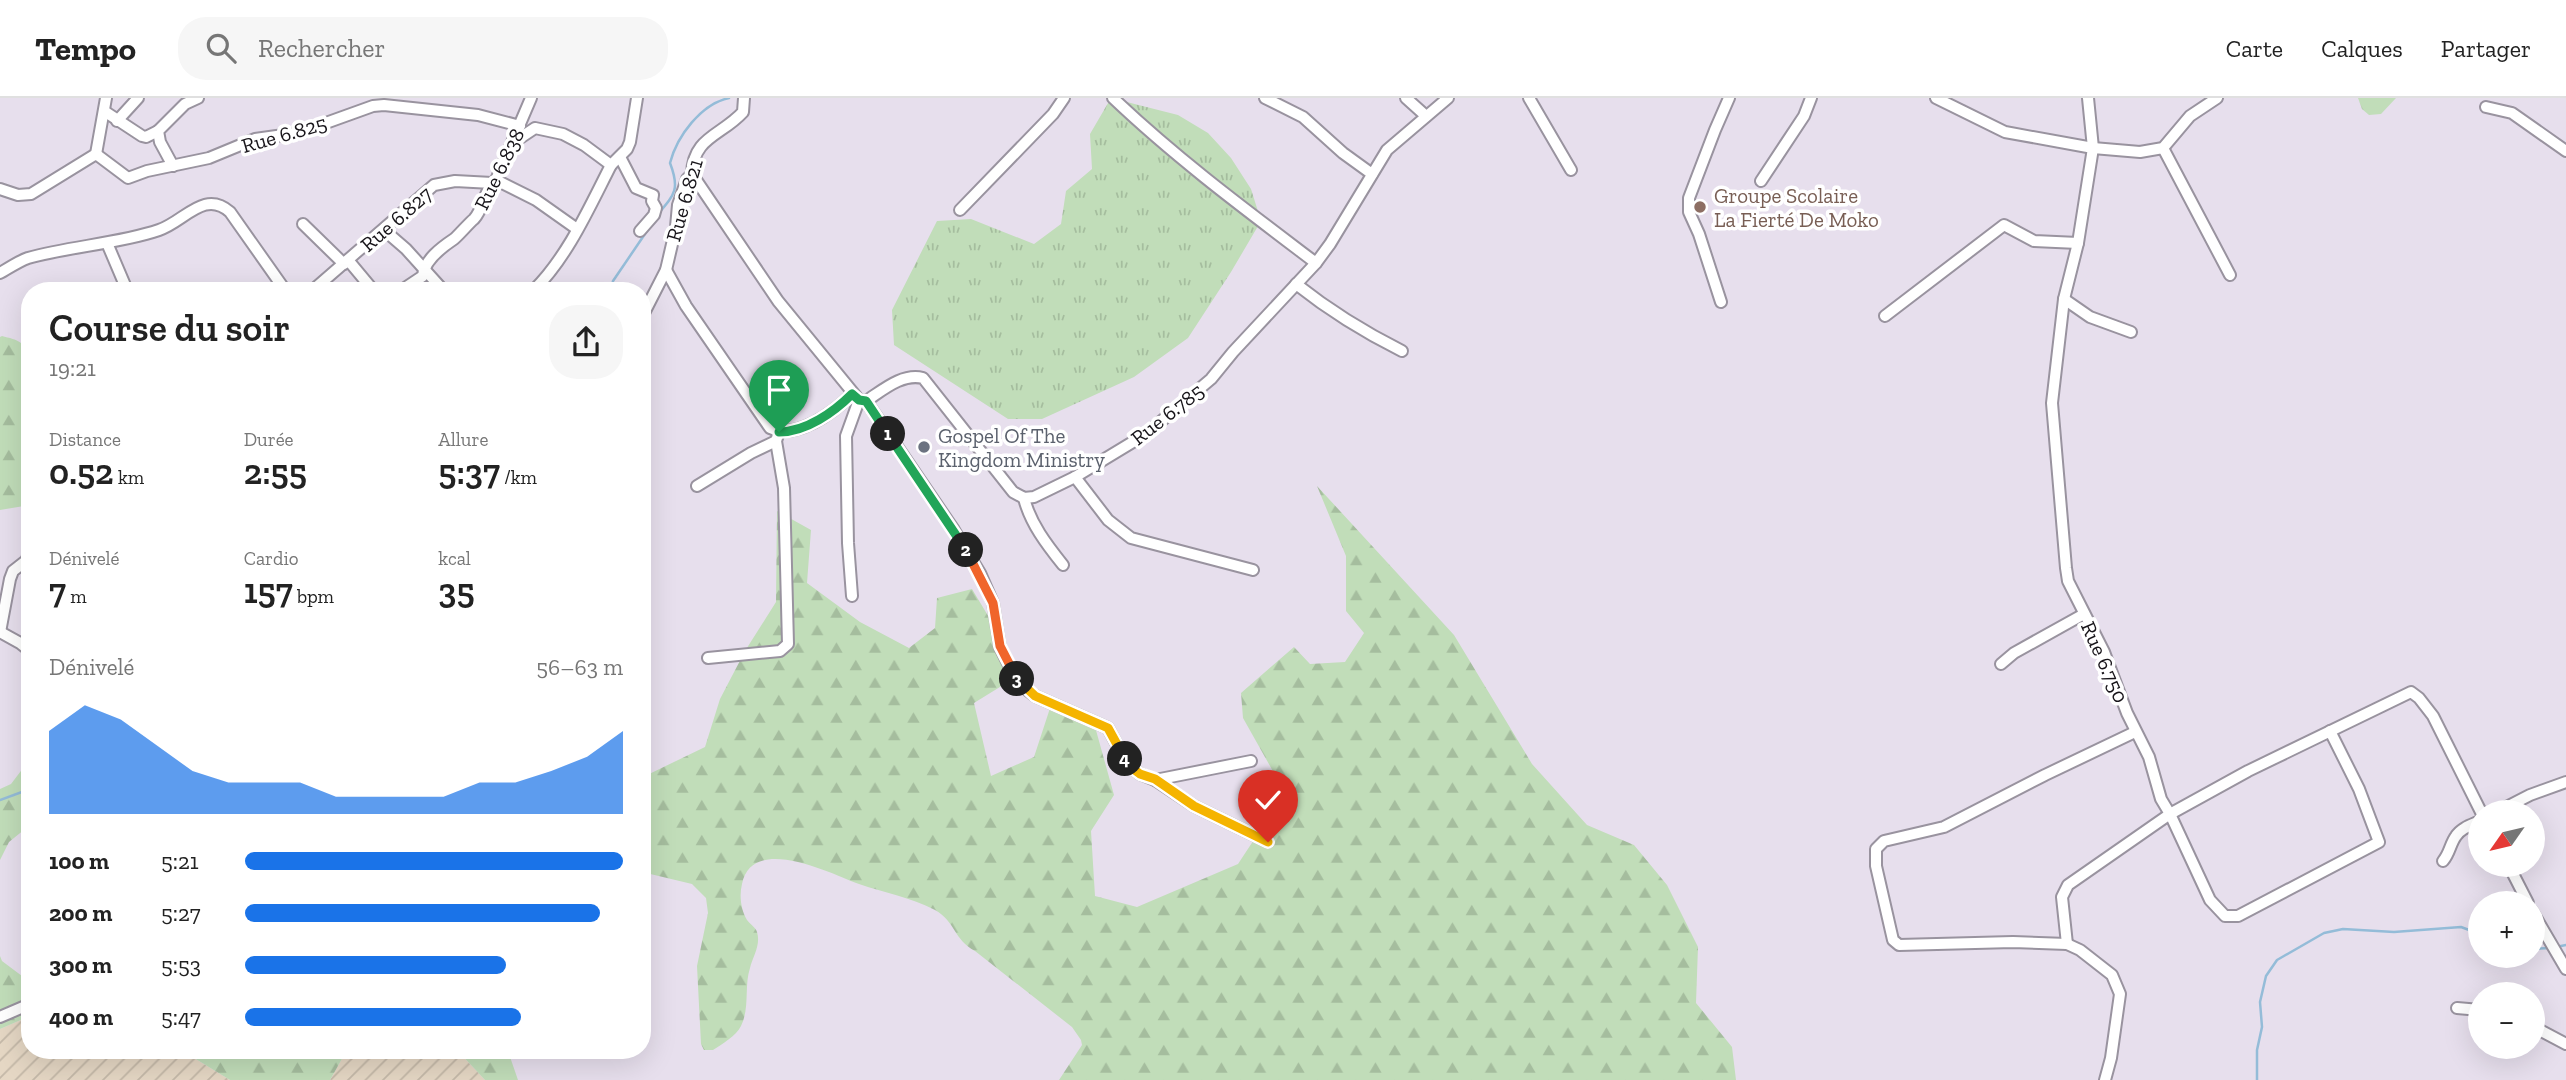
<!DOCTYPE html>
<html lang="fr">
<head>
<meta charset="utf-8">
<style>
	body { margin:0; font-family:"Zilla Slab",serif; background:#f6f6f6; color:#222; height:100vh; display:flex; flex-direction:column; font-size:26px; white-space:nowrap }
	* { box-sizing:border-box; margin:0 }
	p { font-size:23px; color:#767676 }
	.icon { flex:none; width:38px; height:38px; fill:none; stroke:currentColor; stroke-width:2; stroke-linecap:round; stroke-linejoin:round }
	.map { position:relative; flex:1; overflow:hidden }
	.sheet { position:absolute; left:21px; top:184px; width:630px; height:777px; display:flex; flex-direction:column; background:#fff; border-radius:28px; box-shadow:0 7px 28px #0002 }
	.sheet>* { flex:none }
	.needle { width:46px; rotate:236deg }
	.tools { position:absolute; left:2468px; top:702px; display:grid; gap:14px }
	.tools a { display:grid; place-items:center; width:77px; height:77px; border-radius:50%; background:#fff; box-shadow:0 7px 28px #0002; font-size:35px }
	.pin { position:absolute; display:grid; place-items:center; width:60px; height:60px; color:#fff; margin:-72px -30px; border-radius:50% 50% 50% 0; rotate:-45deg; box-shadow:0 0 7px #0007 }
	.pin .icon { rotate:45deg }
	.km { position:absolute; width:35px; height:35px; margin:-18px; border-radius:50%; background:#222; color:#fff; font-size:19px; line-height:35px; text-align:center }
	.round { display:grid; place-items:center; flex:none; width:74px; height:74px; border-radius:28px; background:#f6f6f6 }
	.summary { display:flex; align-items:center; justify-content:space-between; height:119px; padding:0 28px }
	h1 { font-size:38px; font-weight:600; line-height:52px }
	.metrics { display:grid; grid-template-columns:repeat(3,1fr); gap:10px; height:119px; padding:7px 28px }
	.metrics div { display:grid; align-content:center }
	.metrics b { font-size:35px; font-weight:600 }
	.metrics small { font-size:19px; font-weight:400 }
	.metrics p { font-size:19px }
	.chart { height:196px; padding:14px 28px }
	.chart p { display:flex; justify-content:space-between }
	.chart svg { width:100%; height:126px; margin-top:7px; fill:#1a73e8; opacity:.7 }
	ul { padding:0 28px; list-style:none; font-size:23px }
	li { display:grid; grid-template-columns:112px 84px 1fr; align-items:center; height:52px }
	li i { height:18px; border-radius:9px; background:#1a73e8 }
	header { display:flex; align-items:center; gap:42px; box-sizing:border-box; height:98px; padding:0 35px; background:#fff; border-bottom:2px solid #e0e0e0 }
	header strong { font-size:33px }
	nav { display:flex; gap:38px; margin-inline-start:auto; font-size:24px }
	.search { width:490px; height:63px; background:#f6f6f6; display:flex; align-items:center; gap:18px; box-sizing:border-box; padding:0 24px; border-radius:28px; color:#767676; font-size:26px }
	.map>svg:first-child { display:block }
</style>
</head>
<body>
<header>
<strong>Tempo</strong>
<div class="search"><svg class="icon" aria-label="search" viewBox="0 0 24 24"><circle cx="10" cy="10" r="6"/><path d="M15 15l6 6"/></svg>Rechercher</div>
<nav><a>Carte</a><a>Calques</a><a>Partager</a></nav>
</header>
<div class="map">
<svg width="2566" height="982" viewBox="0 0 2566 982">
	<defs>
		<pattern id="industrial-furrows" width="10" height="10" patternUnits="userSpaceOnUse" patternTransform="scale(1.75)"><rect width="10" height="10" fill="#e5d7c4"/><path d="M-1 1l2-2M0 10L10 0M9 11l2-2" fill="none" stroke="#c4b8a8"/></pattern>
		<pattern id="grass-tufts" width="24" height="20" patternUnits="userSpaceOnUse" patternTransform="scale(1.75)"><rect width="24" height="20" fill="#c1ddb9"/><path d="M3 7l-1-3M5 7V3M7 7l1-3M15 17l-1-3M17 17v-4M19 17l1-3" fill="none" stroke="#a5bd9e"/></pattern>
		<pattern id="forest-firs" width="22" height="20" patternUnits="userSpaceOnUse" patternTransform="scale(1.75)"><rect width="22" height="20" fill="#c1ddb9"/><path d="M5 1l3.5 6h-7zM16 11l3.5 6h-7z" fill="#a5bd9e"/></pattern>
	</defs>
	<rect width="100%" height="100%" fill="#e7dfed"/>
	<g fill="url(#industrial-furrows)">
		<polygon points="30,918 30,952 181,952 230,982 0,982 0,931"/>
		<polygon points="347,952 457,952 485,982 330,982"/>
	</g>
	<polygon fill="url(#grass-tufts)" points="1111,0 1178,17 1208,35 1231,60 1251,91 1261,123 1231,174 1188,240 1134,279 1042,321 1008,321 894,247 892,212 937,123 971,121 1034,146 1061,126 1066,93 1092,71 1090,36"/>
	<g fill="url(#forest-firs)">
		<polygon points="2358,0 2396,0 2381,16 2369,17 2362,11"/>
		<path d="M 2,238 C 9,240 17,241 22,246 C 34,260 30,381 30,407 L 0,412 L 0,239 Z"/>
		<path d="M 1317,388 L 1454,537 L 1532,666 L 1587,727 L 1634,747 L 1667,787 L 1698,849 L 1696,905 L 1732,949 L 1736,982 L 1059,982 L 1082,947 L 1081,942 L 1072,929 L 975,853 C 953,841 956,824 935,812 C 910,799 885,795 859,786 C 832,776 752,735 742,786 C 739,798 741,812 747,822 C 750,826 756,830 757,834 C 761,847 753,858 750,870 C 744,888 750,910 741,928 C 736,938 722,946 713,952 L 704,952 L 701,946 L 697,868 L 708,815 L 706,800 L 692,786 L 642,774 L 642,677 L 645,678 L 705,649 L 720,601 L 745,553 L 776,504 L 777,413 L 811,432 L 807,485 L 860,524 L 909,550 L 935,530 L 937,500 L 972,491 L 999,536 L 1008,584 L 974,605 L 991,678 L 1034,659 L 1053,601 L 1094,625 L 1114,697 L 1091,733 L 1095,798 L 1137,809 L 1238,766 L 1265,725 L 1279,684 L 1243,620 L 1241,595 L 1294,549 L 1310,566 L 1345,564 L 1364,535 L 1346,513 L 1346,458 Z"/>
		<polygon points="30,661 30,727 9,744 0,762 0,691 11,686"/>
		<polygon points="0,858 2,863 30,884 30,918 0,931"/>
		<polygon points="181,952 347,952 330,982 230,982"/>
		<polygon points="457,952 505,952 509,956 518,982 485,982"/>
	</g>
	<g fill="none" stroke-linecap="round" stroke-linejoin="round">
		<g stroke="#94bcd8" stroke-width="2.5">
			<path d="M 658,116 C 675,96 680,91 670,65 C 677,38 701,6 729,0"/>
			<polyline points="611,192 613,183 649,130"/>
			<polyline points="0,702 30,691"/>
			<polyline points="2556,849 2566,847"/>
			<polyline points="2532,851 2550,850"/>
			<polyline points="2257,982 2257,952 2262,929 2260,904 2266,878 2277,862 2324,835 2343,831 2394,834 2461,829 2480,836"/>
		</g>
		<defs>
			<g id="minor">
				<path d="M 1113,0 C 1176,60 1246,112 1316,165"/>
				<polyline points="1265,0 1303,19 1343,55 1372,76"/>
				<polyline points="1406,0 1426,18"/>
				<polyline points="1529,0 1571,72"/>
				<polyline points="1936,0 2005,34 2093,50 2140,54 2163,50 2190,18 2217,0"/>
				<polyline points="2088,0 2093,50 2078,145 2064,201 2052,305 2066,470 2068,483 2104,554 2127,615 2149,659 2161,701 2170,716 2248,673 2411,594 2419,600 2433,618 2481,714"/>
				<polyline points="2486,9 2512,15 2566,53"/>
				<polyline points="104,13 142,38 146,39 158,33"/>
				<polyline points="117,23 138,0"/>
				<polyline points="514,44 535,30 563,36 584,47 611,67 627,51 630,44 637,0"/>
				<polyline points="2163,50 2230,177"/>
				<polyline points="96,56 106,0"/>
				<polyline points="620,59 636,90 653,97 652,103 656,110 654,117 640,133"/>
				<polyline points="173,68 160,44 158,33 185,6 198,0"/>
				<path d="M 692,76 L 778,203 L 859,302 L 866,303 C 883,292 902,275 923,280 L 1013,394 L 1024,400 L 1034,399 L 1075,379 L 1146,336 L 1211,281 L 1233,254 L 1316,165 L 1330,146 L 1387,52 L 1448,0"/>
				<polyline points="496,82 536,102 577,131"/>
				<polyline points="1761,83 1804,18 1811,0"/>
				<polyline points="0,91 18,97 31,96 96,56 128,80 147,73 209,60 255,41 298,35 373,8 384,7 478,17 520,28"/>
				<polyline points="960,112 1053,16 1064,0"/>
				<polyline points="303,126 344,166"/>
				<polyline points="384,132 406,151 443,192"/>
				<polyline points="107,145 127,192"/>
				<polyline points="348,162 373,192"/>
				<path d="M 666,172 L 686,208 L 770,330 C 797,342 834,314 852,296"/>
				<path d="M 0,175 C 9,170 19,163 28,160 C 71,148 117,146 159,132 C 184,124 204,91 230,114 L 285,192"/>
				<path d="M 1296,186 C 1330,213 1364,234 1402,253"/>
				<polyline points="313,192 434,87 455,83 492,85"/>
				<path d="M 402,192 L 423,178 C 424,162 442,149 454,141 C 457,139 470,124 474,121 C 484,110 484,92 496,82 L 531,0"/>
				<path d="M 534,192 C 568,158 589,110 611,67"/>
				<polyline points="2064,201 2090,219 2131,234"/>
				<polyline points="1721,204 1699,136 1689,114 1689,100 1715,32 1729,0"/>
				<polyline points="1885,218 2004,127 2034,143 2078,145"/>
				<path d="M 642,219 L 666,172 L 676,129 L 678,107 L 687,81 L 692,76 C 693,39 721,38 743,14 L 744,0"/>
				<polyline points="866,303 954,432 980,475 993,505 1000,549 1018,585 1035,598 1108,630 1128,667 1140,676 1155,682 1251,663"/>
				<polyline points="1075,379 1108,422 1131,440 1253,472"/>
				<polyline points="697,388 751,355 776,343"/>
				<path d="M 1024,400 C 1030,425 1047,447 1063,467"/>
				<polyline points="852,498 848,445 846,338 859,302"/>
				<polyline points="0,534 10,481 13,473 27,462 30,447"/>
				<polyline points="0,534 20,545 30,553"/>
				<polyline points="708,560 780,553 788,546 784,390 776,343 779,334"/>
				<polyline points="2001,566 2014,555 2084,516"/>
				<polyline points="1155,682 1194,708 1268,744"/>
				<polyline points="2497,714 2530,697 2566,684"/>
				<path d="M 2443,763 C 2450,755 2450,746 2456,738 C 2461,730 2471,727 2480,723"/>
				<polyline points="2508,766 2528,805"/>
				<polyline points="2532,813 2566,871"/>
				<polyline points="2067,846 2062,799 2068,787 2170,716 2210,802 2225,818 2238,818 2379,744 2359,691 2330,633"/>
				<polyline points="2457,910 2480,912"/>
				<polyline points="0,919 30,906"/>
				<polyline points="2532,928 2566,946"/>
				<polyline points="2105,982 2111,960 2120,896 2112,877 2080,852 2067,846 2013,844 1899,847 1893,842 1876,768 1876,751 1884,743 1944,729 2045,677 2135,634"/>
			</g>
		</defs>
		<use href="#minor" stroke="#99939f" stroke-width="14"/>
		<use href="#minor" stroke="#fff" stroke-width="10"/>
	</g>
	<g fill="none" stroke-linecap="round" stroke-linejoin="round">
		<defs>
			<path id="split-1" d="M 779,334 C 806,334 834,314 852,296 L 859,302 L 866,303 L 888,336"/>
			<polyline id="split-2" points="888,336 966,452"/>
			<polyline id="split-3" points="966,452 993,505 1000,548 1017,581"/>
			<polyline id="split-4" points="1017,581 1035,598 1108,630 1125,661"/>
			<polyline id="split-5" points="1125,661 1128,667 1140,676 1155,681 1194,708 1268,744"/>
		</defs>
		<use href="#split-1" stroke="#fff" stroke-width="14"/>
		<use href="#split-2" stroke="#fff" stroke-width="14"/>
		<use href="#split-3" stroke="#fff" stroke-width="14"/>
		<use href="#split-4" stroke="#fff" stroke-width="14"/>
		<use href="#split-5" stroke="#fff" stroke-width="14"/>
		<use href="#split-1" stroke="#22a559" stroke-width="9"/>
		<use href="#split-2" stroke="#22a559" stroke-width="9"/>
		<use href="#split-3" stroke="#f0652b" stroke-width="9"/>
		<use href="#split-4" stroke="#f5b400" stroke-width="9"/>
		<use href="#split-5" stroke="#f5b400" stroke-width="9"/>
	</g>
	<circle fill="#8d6e63" stroke="#fff" stroke-width="2.5" cx="1700" cy="109" r="7"/>
	<circle fill="#6b7280" stroke="#fff" stroke-width="2.5" cx="924" cy="349" r="7"/>
	<g text-anchor="middle" dominant-baseline="central" stroke-width="7" stroke-linejoin="round" paint-order="stroke">
		<g font-size="21" fill="#171419" stroke="#fff">
			<text transform="translate(284 36) rotate(-16)">Rue 6.825</text>
			<text transform="translate(499 71) rotate(-64)">Rue 6.838</text>
			<text transform="translate(684 102) rotate(-74)">Rue 6.821</text>
			<text transform="translate(396 121) rotate(-41)">Rue 6.827</text>
			<text transform="translate(1167 316) rotate(-38)">Rue 6.785</text>
			<text transform="translate(2105 564) rotate(66)">Rue 6.750</text>
		</g>
		<g font-size="21" fill="#785e54" stroke="#fff" text-anchor="start">
			<text x="1714" y="97">Groupe Scolaire<tspan x="1714" dy="24">La Fierté De Moko</tspan></text>
		</g>
		<g font-size="21" fill="#5b616d" stroke="#fff" text-anchor="start">
			<text x="938" y="337">Gospel Of The<tspan x="938" dy="24">Kingdom Ministry</tspan></text>
		</g>
	</g>
</svg>
<div class="tools">
<a><svg class="needle" viewBox="-14 -14 28 28"><path d="M0-13l5 13h-10z" fill="#e53935"/><path d="M0 13l5-13h-10z" fill="#767676"/></svg></a>
<a>+</a>
<a>−</a>
</div>
<div class="pin" style="left:779px;top:334px;background:#1e9e55"><svg class="icon" aria-label="arrive" viewBox="0 0 24 24"><path d="M6 21V4h12l-3 4 3 4H6"/></svg></div>
<div class="pin" style="left:1268px;top:744px;background:#d93025"><svg class="icon" aria-label="check" viewBox="0 0 24 24"><path d="M5 12l5 5 9-10"/></svg></div>
<b class="km" style="left:888px;top:336px">1</b>
<b class="km" style="left:966px;top:452px">2</b>
<b class="km" style="left:1017px;top:581px">3</b>
<b class="km" style="left:1125px;top:661px">4</b>
<section class="sheet">
<div class="summary"><div><h1>Course du soir</h1><p>19:21</p></div><a class="round"><svg class="icon" aria-label="share" viewBox="0 0 24 24"><path d="M12 15V3M7 8l5-5 5 5M5 13v7h14v-7"/></svg></a></div>
<div class="metrics">
<div><p>Distance</p><b>0.52<small> km</small></b></div>
<div><p>Durée</p><b>2:55</b></div>
<div><p>Allure</p><b>5:37<small> /km</small></b></div>
</div>
<div class="metrics">
<div><p>Dénivelé</p><b>7<small> m</small></b></div>
<div><p>Cardio</p><b>157<small> bpm</small></b></div>
<div><p>kcal</p><b>35</b></div>
</div>
<div class="chart"><p><span>Dénivelé</span>56–63 m</p>
<svg viewBox="0 0 160 44" preserveAspectRatio="none"><path d="M0 44V15L10 6L20 11L30 20L40 29L50 33L60 33L70 33L80 38L90 38L100 38L110 38L120 33L130 33L140 29L150 24L160 15V44z"/></svg>
</div>
<ul>
<li><b>100 m</b>5:21<i style="width:100%"></i></li>
<li><b>200 m</b>5:27<i style="width:94%"></i></li>
<li><b>300 m</b>5:53<i style="width:69%"></i></li>
<li><b>400 m</b>5:47<i style="width:73%"></i></li>
</ul>
</section>
</div>
</body>
</html>
